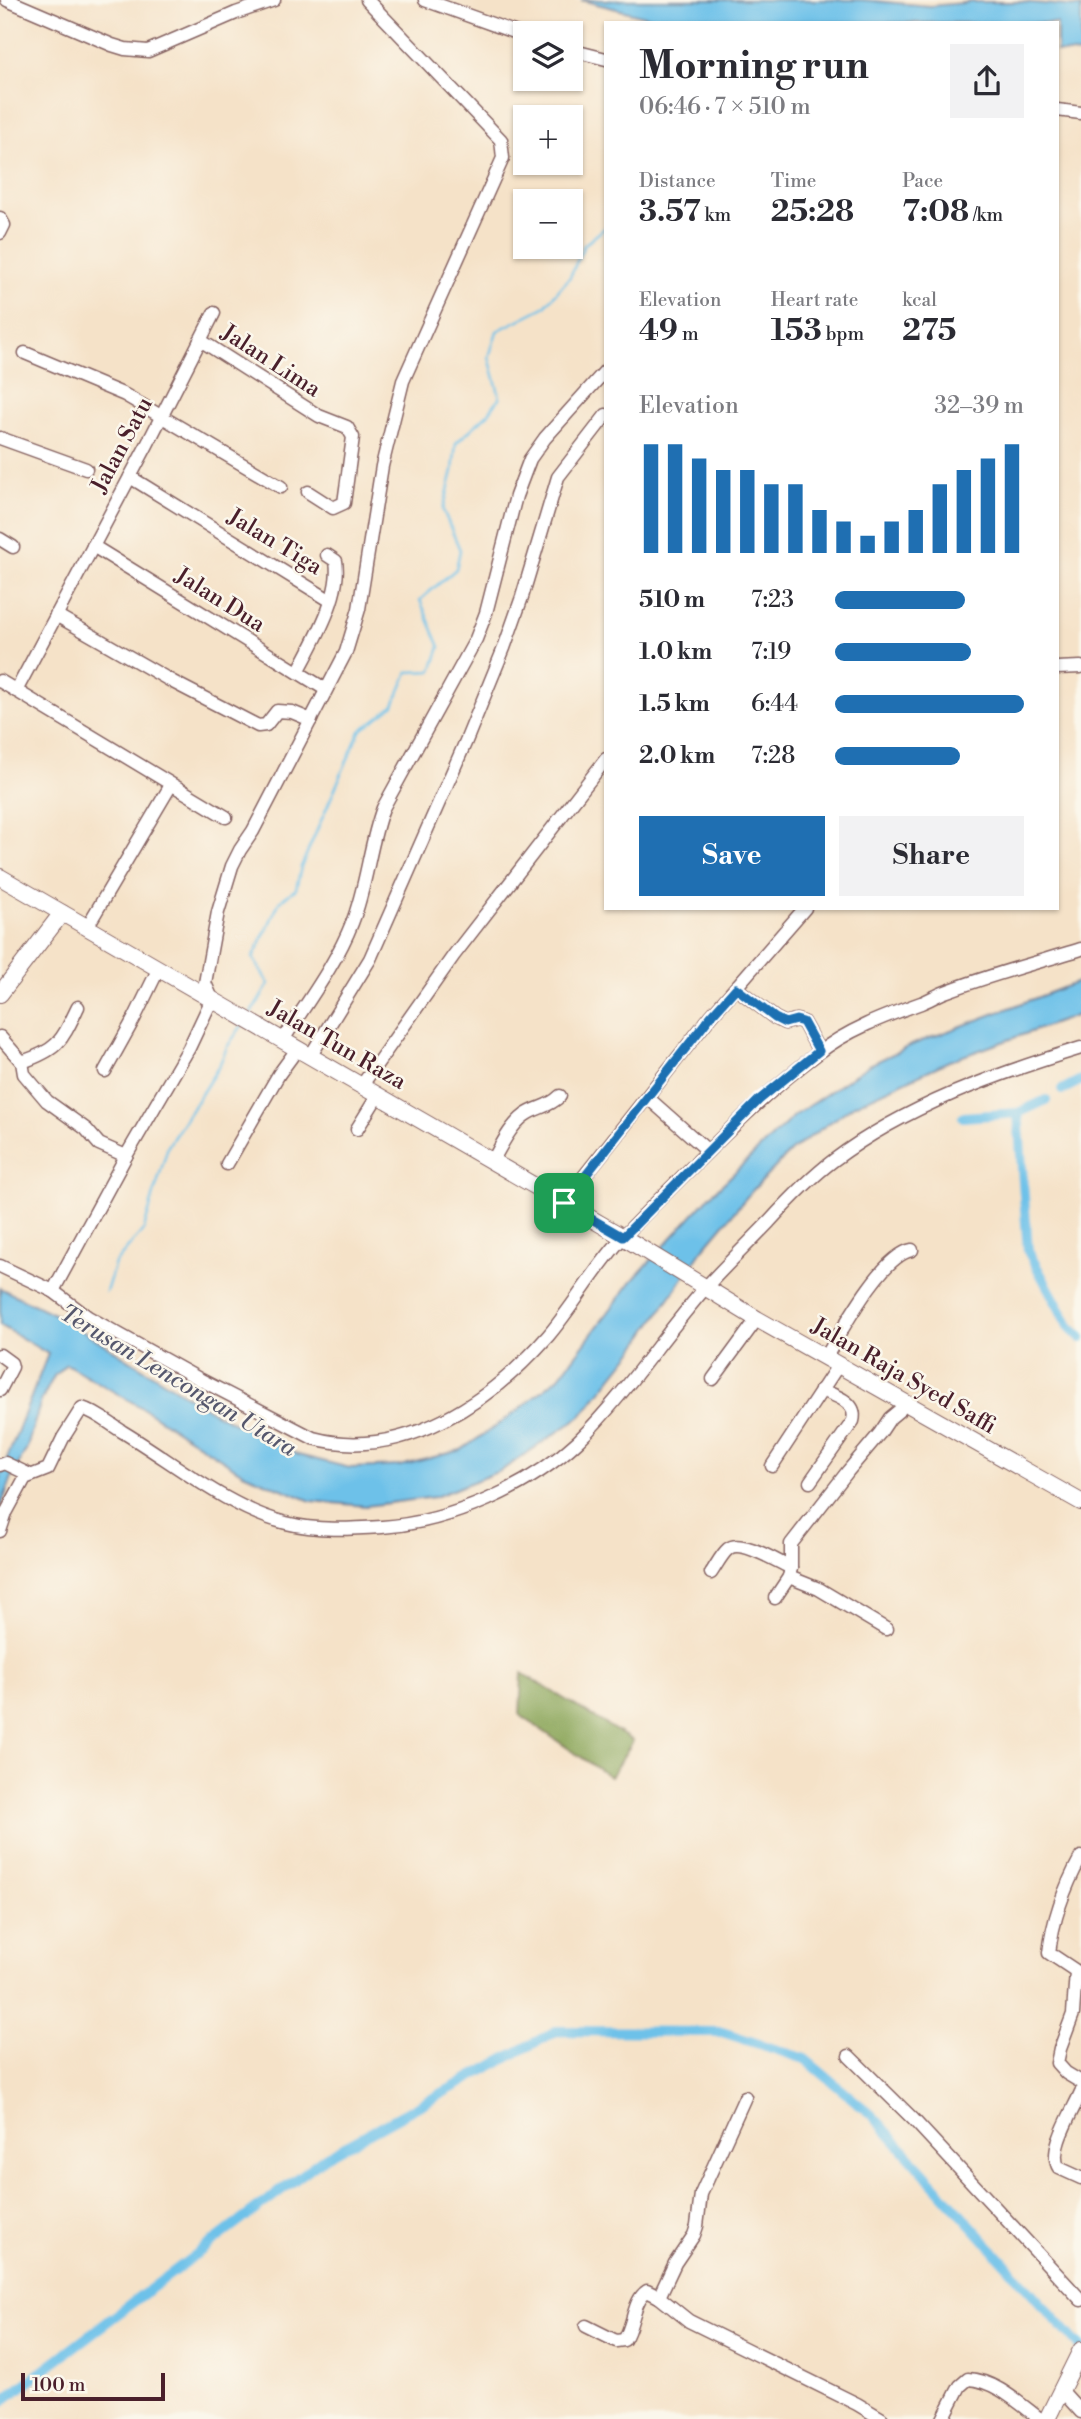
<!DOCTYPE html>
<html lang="en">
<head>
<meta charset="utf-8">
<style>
	body { margin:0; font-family:"Libre Bodoni",serif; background:#f2f2f3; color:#2b2b33; height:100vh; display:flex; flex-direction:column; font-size:26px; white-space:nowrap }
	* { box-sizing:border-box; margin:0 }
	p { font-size:23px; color:#7c7c81 }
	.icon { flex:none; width:38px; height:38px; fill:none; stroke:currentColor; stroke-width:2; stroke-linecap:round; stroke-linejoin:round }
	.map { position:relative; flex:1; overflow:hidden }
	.drawer { position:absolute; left:604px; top:21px; width:455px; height:889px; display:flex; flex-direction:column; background:#fff; border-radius:0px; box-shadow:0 2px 5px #0004 }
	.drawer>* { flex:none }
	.fabs { position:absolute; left:513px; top:21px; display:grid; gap:14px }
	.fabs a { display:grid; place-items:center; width:70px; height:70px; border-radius:0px; background:#fff; box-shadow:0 2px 5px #0004; font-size:35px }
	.scale { position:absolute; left:21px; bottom:18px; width:144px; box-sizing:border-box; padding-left:7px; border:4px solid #4a1f2b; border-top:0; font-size:19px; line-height:24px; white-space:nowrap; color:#4a1f2b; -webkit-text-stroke:5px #fbf7ec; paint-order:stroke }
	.pin { position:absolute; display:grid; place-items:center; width:60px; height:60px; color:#fff; margin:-30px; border-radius:14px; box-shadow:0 4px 10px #0006 }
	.round { display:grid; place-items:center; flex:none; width:74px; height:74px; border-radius:0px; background:#f2f2f3 }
	.head { display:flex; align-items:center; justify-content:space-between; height:119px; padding:0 35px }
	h1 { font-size:38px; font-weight:700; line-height:52px }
	.figures { display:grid; grid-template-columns:repeat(3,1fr); gap:10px; height:119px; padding:7px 35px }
	.figures div { display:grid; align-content:center }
	.figures b { font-size:30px; font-weight:700 }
	.figures small { font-size:19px; font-weight:400 }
	.figures p { font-size:19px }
	.chart { height:196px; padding:14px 35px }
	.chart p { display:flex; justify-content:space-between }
	.chart svg { width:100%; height:126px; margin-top:7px; stroke:#1f6fb2; stroke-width:6 }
	.button { display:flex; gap:14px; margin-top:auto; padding:14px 35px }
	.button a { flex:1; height:80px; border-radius:0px; background:#1f6fb2; color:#fff; font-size:28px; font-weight:700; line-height:80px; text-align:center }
	.button a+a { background:#f2f2f3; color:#2b2b33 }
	ul { padding:0 35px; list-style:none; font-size:23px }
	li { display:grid; grid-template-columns:112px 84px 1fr; align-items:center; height:52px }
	li i { height:18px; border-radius:9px; background:#1f6fb2 }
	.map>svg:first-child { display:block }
</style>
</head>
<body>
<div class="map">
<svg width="1081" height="2419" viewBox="0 0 1081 2419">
	<rect width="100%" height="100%" fill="#fbf7ec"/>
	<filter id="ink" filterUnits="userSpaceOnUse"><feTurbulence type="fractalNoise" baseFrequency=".0143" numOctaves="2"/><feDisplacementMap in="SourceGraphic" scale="14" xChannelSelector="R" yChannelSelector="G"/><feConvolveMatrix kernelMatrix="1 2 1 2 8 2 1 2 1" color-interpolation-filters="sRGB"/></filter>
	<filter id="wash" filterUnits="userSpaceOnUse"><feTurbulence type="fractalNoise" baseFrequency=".00686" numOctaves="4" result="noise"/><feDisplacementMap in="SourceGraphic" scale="28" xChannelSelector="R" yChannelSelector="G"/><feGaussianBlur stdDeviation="1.57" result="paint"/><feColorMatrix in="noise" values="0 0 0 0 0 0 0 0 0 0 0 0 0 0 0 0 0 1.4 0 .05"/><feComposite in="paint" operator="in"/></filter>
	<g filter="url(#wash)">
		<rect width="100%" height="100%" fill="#f5e2c8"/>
		<polygon fill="#8aa558" stroke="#6a6242" stroke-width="2" points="522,1673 633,1741 610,1777 520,1715"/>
		<g fill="#6dc1e9" stroke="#5c708a" stroke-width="2">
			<polygon points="581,0 862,0 930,6 973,2 1021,2 1081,7 1081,54 1057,52 1057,23 672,23"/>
			<polygon points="1081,981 1081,1014 949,1061 854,1105 792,1150 750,1193 702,1250 636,1347 581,1416 502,1470 435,1497 366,1506 311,1501 243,1473 144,1409 66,1364 54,1376 41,1401 26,1450 14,1472 0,1509 0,1476 48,1354 0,1325 0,1288 62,1318 213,1412 298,1455 350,1468 400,1466 461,1450 516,1412 559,1377 632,1281 710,1196 794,1116 869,1065 914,1044"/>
		</g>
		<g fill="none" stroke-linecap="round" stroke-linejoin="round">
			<g stroke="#6dc1e9" stroke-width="2.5">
				<polyline points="251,1014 269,984 253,958 280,901 296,889 301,867 360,731 394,705 408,672 432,671 440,647 420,600 456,569 460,550 443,510 453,471 456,443 488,414 500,397 489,357 497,331 544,307 570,277 584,245 606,227"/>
				<polyline points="106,1292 115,1263 144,1229 168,1146 219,1066 227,1047 243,1024"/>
			</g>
			<g stroke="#6dc1e9" stroke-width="10">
				<polyline points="1062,1090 1081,1080"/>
				<polyline points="1046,1100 1018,1113 1028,1251 1069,1326 1081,1338"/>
				<polyline points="963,1117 1018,1113"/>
				<polyline points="0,2403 325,2157 556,2031 722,2032 805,2059 873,2116 1081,2348"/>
			</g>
		</g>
	</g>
	<g filter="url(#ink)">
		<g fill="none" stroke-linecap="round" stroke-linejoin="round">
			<defs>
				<g id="street">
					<polyline points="7,0 112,45 125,49 148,51 236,13 274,0"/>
					<polyline points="425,0 525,36"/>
					<polyline points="570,50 606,59"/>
					<polyline points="1057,110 1081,113"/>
					<polyline points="0,218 4,225 0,233"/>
					<polyline points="200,340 319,416 347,427 353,437 344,503 333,508 308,492"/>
					<polyline points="25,353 125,395 281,487"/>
					<polyline points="0,438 86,469"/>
					<polyline points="130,477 331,601"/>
					<polyline points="0,539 13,547"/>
					<polyline points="93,546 325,689"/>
					<polyline points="56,615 173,682 258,726 266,725 277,711 292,712 311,720"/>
					<polyline points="1057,668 1081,667"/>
					<path d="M 298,672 C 313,643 342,595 336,561 L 327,555"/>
					<polyline points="0,681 226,817"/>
					<polyline points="16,691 147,445 214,313"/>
					<polyline points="87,927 171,785"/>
					<polyline points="736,988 775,1018 785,1023 796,1020 803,1022 819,1051"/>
					<path d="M 0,1037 L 22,1062 C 59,1049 61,1042 78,1007"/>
					<path d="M 283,1040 C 307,1002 336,964 352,923 C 367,886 369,845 383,808 L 476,639 L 486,613 L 516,496 L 530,459 L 545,438 L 606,370"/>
					<polyline points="311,1055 370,959 466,741 504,648 522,597 558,477 606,415"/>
					<polyline points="22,1062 24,1074 47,1101 86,1129 99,1144 126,1156"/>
					<polyline points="105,1071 135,1017 159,968"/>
					<polyline points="362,1085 454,955 606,759"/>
					<polyline points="647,1097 708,1151"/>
					<polyline points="357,1129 378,1095"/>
					<path d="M 492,1162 C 501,1146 510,1126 525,1115 C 538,1106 548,1108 560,1096"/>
					<polyline points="227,1164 279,1074 298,1048"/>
					<polyline points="563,1203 711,1016 805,908"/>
					<path d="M 0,1266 L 53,1291 L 88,1317 L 201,1380 L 313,1438 C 404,1462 491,1401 548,1336 C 575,1304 596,1266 625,1235 C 645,1213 667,1192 688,1171 C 729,1130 770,1089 817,1054 C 847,1030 885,1016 921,1003 C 929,1000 937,995 945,992 C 989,975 1036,963 1081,949"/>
					<polyline points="53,1291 126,1156 189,1048 212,999 205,983 218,912 232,866 240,850 253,831 346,652 359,609 382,466 403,381 503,158 501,140 367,0"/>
					<polyline points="0,1355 11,1363 12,1367 0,1390"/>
					<path d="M 826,1357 C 842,1330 882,1255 912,1250"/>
					<polyline points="713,1379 757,1319"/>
					<polyline points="0,1465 5,1463 30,1475"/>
					<polyline points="772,1466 839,1364"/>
					<path d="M 810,1482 L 853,1421 C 858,1402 836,1396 821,1390"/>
					<path d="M 0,1531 L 6,1513 L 25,1478 L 48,1469 L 63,1438 L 82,1408 C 96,1412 110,1424 123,1432 C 173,1462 229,1509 286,1523 C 317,1531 351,1529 382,1527 C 451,1522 528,1488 578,1441 C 626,1394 662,1337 706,1287 C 726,1265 748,1244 769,1222 C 789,1200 810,1178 834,1160 C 906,1106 996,1074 1081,1048"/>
					<polyline points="791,1568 789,1577 819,1589 886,1629"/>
					<path d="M 711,1573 C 716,1566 721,1555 728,1549 C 740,1538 778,1562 791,1568 L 791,1544 L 848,1471 L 880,1433 L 890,1418 L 908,1403"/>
					<polyline points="775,1598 789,1577"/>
					<path d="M 1081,1857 C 1064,1888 1053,1918 1049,1953 L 1076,1971 L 1073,2014 L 1060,2049 L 1057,2063 L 1066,2073 L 1081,2082"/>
					<polyline points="849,2056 913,2119 1081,2300"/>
					<path d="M 1081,2092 C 1073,2111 1047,2151 1059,2168 L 1081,2178"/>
					<polyline points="745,2097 701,2194 697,2226 694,2235 675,2263 659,2297 689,2321 857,2404 882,2419"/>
					<path d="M 586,2326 L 616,2341 L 624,2340 C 634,2325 633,2300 647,2291 L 659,2297"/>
					<polyline points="1061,2390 1081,2412"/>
					<path d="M 943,2419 L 960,2386 L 968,2379 C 995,2380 1020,2404 1040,2419"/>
				</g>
				<g id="secondary">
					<polyline points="0,877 623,1237 757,1319 1081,1502"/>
					<polyline points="0,994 62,913"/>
					<polyline points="1047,2419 1081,2350"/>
				</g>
			</defs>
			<use href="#street" stroke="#866362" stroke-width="15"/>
			<use href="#secondary" stroke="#866362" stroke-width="18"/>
			<use href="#street" stroke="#fff" stroke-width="12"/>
			<use href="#secondary" stroke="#fff" stroke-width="16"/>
		</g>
	</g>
	<g fill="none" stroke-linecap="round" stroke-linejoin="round" filter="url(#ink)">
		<defs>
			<polygon id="route" points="736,988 775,1018 785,1023 796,1020 803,1022 819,1051 759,1100 623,1237 564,1203 711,1016"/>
		</defs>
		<use href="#route" stroke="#fff" stroke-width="14"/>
		<use href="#route" stroke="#1f6fb2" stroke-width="9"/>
	</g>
	<g text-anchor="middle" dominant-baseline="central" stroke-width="5" stroke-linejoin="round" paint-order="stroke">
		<g font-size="23" fill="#4a1f2b" stroke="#fbf7ec">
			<text transform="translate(271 361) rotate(33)">Jalan Lima</text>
			<text transform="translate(122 445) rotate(-62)">Jalan Satu</text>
			<text transform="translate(275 542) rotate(31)">Jalan Tiga</text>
			<text transform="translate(220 600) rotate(32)">Jalan Dua</text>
			<text transform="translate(337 1045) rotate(30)">Jalan Tun Raza</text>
			<text transform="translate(904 1376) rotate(30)">Jalan Raja Syed Saffi</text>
		</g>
		<g font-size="24" font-style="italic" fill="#56586e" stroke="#fbf7ec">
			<text transform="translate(178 1381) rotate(31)">Terusan Lencongan Utara</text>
		</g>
	</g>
</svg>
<div class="fabs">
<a><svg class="icon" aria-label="layers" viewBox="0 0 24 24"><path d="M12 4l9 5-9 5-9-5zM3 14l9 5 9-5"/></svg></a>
<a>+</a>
<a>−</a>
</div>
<div class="scale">100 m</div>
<div class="pin" style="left:564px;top:1203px;background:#1e9e55"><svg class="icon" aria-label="arrive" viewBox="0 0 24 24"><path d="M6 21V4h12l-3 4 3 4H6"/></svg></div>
<section class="drawer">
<div class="head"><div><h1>Morning run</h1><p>06:46 · 7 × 510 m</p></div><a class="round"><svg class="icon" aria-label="share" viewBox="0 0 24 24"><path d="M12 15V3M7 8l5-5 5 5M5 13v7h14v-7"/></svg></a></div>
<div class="figures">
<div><p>Distance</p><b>3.57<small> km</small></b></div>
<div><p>Time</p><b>25:28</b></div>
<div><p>Pace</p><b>7:08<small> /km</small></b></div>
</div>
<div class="figures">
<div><p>Elevation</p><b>49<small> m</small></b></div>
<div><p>Heart rate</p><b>153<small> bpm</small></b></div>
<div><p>kcal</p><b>275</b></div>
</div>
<div class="chart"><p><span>Elevation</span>32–39 m</p>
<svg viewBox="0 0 160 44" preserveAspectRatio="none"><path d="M5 44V6M15 44V6M25 44V11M35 44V15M45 44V15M55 44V20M65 44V20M75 44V29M85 44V33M95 44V38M105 44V33M115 44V29M125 44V20M135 44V15M145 44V11M155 44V6"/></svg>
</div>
<ul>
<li><b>510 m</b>7:23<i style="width:69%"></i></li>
<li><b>1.0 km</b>7:19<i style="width:72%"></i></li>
<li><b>1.5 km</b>6:44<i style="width:100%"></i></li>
<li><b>2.0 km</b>7:28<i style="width:66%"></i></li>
</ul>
<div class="button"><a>Save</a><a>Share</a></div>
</section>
</div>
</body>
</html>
